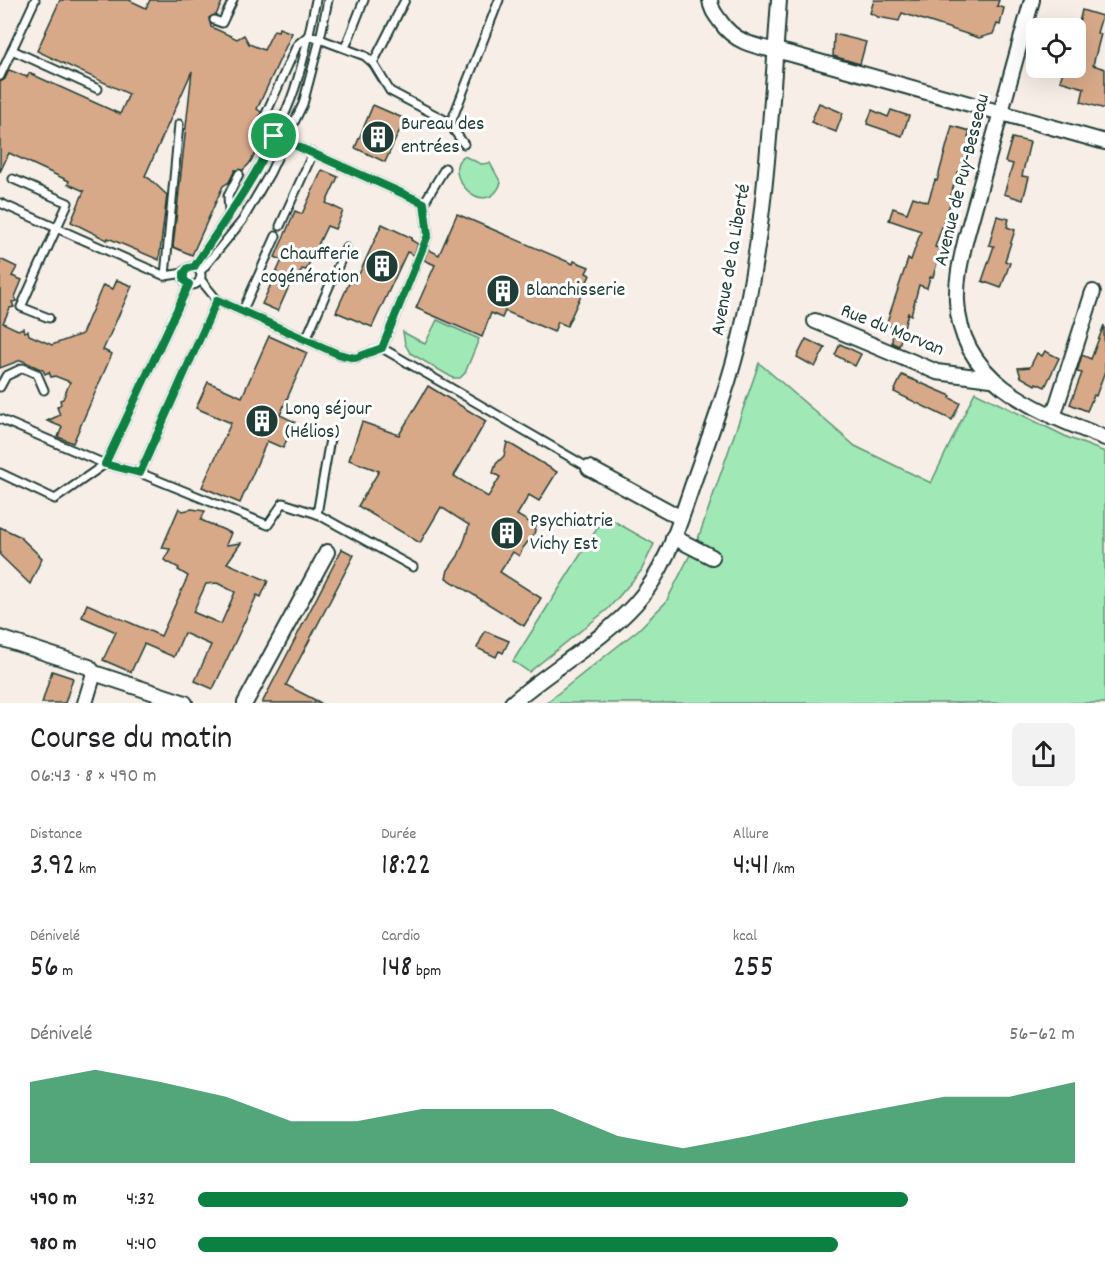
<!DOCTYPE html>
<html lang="fr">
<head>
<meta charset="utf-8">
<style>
	body { margin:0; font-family:Dekko,sans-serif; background:#f2f2f2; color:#202124; height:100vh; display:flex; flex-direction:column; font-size:22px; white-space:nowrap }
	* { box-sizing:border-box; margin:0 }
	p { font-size:20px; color:#757577 }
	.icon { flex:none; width:33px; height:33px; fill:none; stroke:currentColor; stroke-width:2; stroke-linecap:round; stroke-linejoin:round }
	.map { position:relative; height:703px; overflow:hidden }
	.panel { display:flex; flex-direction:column; background:#fff; flex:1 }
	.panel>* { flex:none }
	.fabs { position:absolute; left:1026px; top:18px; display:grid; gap:12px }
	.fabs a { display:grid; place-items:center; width:60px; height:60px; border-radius:9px; background:#fff; box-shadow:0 6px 24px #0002; font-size:30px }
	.pin { position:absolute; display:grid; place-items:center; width:51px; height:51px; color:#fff; margin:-26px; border:3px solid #fff; border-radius:50%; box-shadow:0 2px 6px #0007 }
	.round { display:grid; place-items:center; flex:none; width:63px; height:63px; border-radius:9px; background:#f2f2f2 }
	.headline { display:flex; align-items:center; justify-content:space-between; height:102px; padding:0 30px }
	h1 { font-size:33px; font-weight:600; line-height:45px }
	.figures { display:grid; grid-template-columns:repeat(3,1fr); gap:9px; height:102px; padding:6px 30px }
	.figures div { display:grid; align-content:center }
	.figures b { font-size:30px; font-weight:600 }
	.figures small { font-size:16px; font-weight:400 }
	.figures p { font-size:16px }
	.chart { height:168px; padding:12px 30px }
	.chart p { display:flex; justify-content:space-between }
	.chart svg { width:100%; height:108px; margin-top:6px; fill:#0b8043; opacity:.7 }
	ul { padding:0 30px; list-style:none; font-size:20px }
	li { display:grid; grid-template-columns:96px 72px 1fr; align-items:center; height:45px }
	li i { height:15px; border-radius:8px; background:#0b8043 }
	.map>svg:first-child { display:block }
</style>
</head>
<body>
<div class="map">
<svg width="1105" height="703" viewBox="0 0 1105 703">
	<rect width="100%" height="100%" fill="#f7eee7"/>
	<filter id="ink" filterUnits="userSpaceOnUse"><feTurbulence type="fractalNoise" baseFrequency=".0167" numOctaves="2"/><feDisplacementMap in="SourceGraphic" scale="12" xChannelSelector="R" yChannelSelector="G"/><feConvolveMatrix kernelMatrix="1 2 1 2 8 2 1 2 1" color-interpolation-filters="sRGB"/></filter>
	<g filter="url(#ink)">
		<g fill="#a0e8b6" stroke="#609275" stroke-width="1.5">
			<path d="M 464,156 L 481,164 L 490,163 L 501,183 C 485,223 439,171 464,156 Z"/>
			<polygon points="437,320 479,339 465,373 460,378 453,378 410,353 405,344 403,332 425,344"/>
			<polygon points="759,363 855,446 931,483 975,392 1069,438 1105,452 1105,703 546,703 638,630 666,602 698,539"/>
			<polygon points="605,516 654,544 641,571 608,609 529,672 513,661"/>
		</g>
		<g fill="#d7a989" stroke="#1f3d34" stroke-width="1.5" fill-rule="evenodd">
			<polygon points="60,0 129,0 146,8 150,0 223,0 216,15 209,18 211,27 237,39 244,35 249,44 264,50 274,30 278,31 279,28 292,33 257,109 261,112 261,120 265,122 269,120 273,123 268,134 249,164 243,170 235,170 229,182 223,186 192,255 173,247 192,71 145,176 150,179 167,195 159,260 108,238 107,240 71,222 84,191 68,184 69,181 9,153 0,172 0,82 5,79 9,70 27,77 29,73 120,114 129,94 37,51"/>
			<polygon points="874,0 999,0 997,6 1004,8 1000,25 997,24 993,34 979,38 902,13 899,21 878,17 870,13"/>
			<polygon points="1082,10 1102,16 1097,33 1101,34 1093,65 1105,69 1105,109 1081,102 1084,88 1060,81 1064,68 1076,68 1076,35"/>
			<polygon points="834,34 866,42 860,64 833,56"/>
			<polygon points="819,103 843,113 836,132 811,122"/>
			<polygon points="373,105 405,119 385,162 355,148"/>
			<polygon points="872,110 888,117 891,110 909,116 902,136 867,124"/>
			<polygon points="952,126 970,131 968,137 972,138 962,174 958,172 950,198 952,198 935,247 941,249 933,277 930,277 927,288 919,285 911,315 908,313 899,346 892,343 893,327 886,325 908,259 911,260 921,231 889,220 893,208 907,213 913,197 928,202 935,180 937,181"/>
			<polygon points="1012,138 1030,142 1022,176 1029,177 1023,200 1004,194 1013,164 1005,162"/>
			<polygon points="322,170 338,177 326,203 343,211 335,229 327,226 306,270 302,269 298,277 294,275 278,311 262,304 282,260 275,257 295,211 302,214"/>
			<polygon points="457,214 573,264 574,261 589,267 586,273 590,275 567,326 558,322 554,332 505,311 502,318 491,313 482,337 416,308 435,265 424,260 428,249 439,255"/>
			<polygon points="997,216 1009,219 1007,227 1015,230 1005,261 1010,263 1001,288 982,281 994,246 989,245"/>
			<polygon points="382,224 412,238 411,240 418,244 414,255 407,252 372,327 336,312 350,281 355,283"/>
			<polygon points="0,259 17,267 12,276 22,280 15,297 17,301 12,302 14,307 10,308 3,323 18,330 23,328 24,332 28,331 29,335 52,345 82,334 103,285 113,289 117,280 132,286 103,350 112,354 73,443 58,437 62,427 47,421 60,415 57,407 61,404 60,400 63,399 70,382 55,376 51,377 49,372 45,374 43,370 21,360 0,368"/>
			<polygon points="1104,325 1105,371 1096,396 1094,395 1087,411 1070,404 1082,373 1077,372 1082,355 1091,359"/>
			<polygon points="269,336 307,353 280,415 295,422 283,448 267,441 240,503 202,487 231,423 196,408 208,382 242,397"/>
			<polygon points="806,339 825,348 815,367 797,357"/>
			<polygon points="840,344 861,354 855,366 835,355"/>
			<polygon points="1045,351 1059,358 1045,387 1036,383 1035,385 1021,377 1018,368 1030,367 1037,353 1042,356"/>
			<polygon points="902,375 951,396 950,398 960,403 952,420 894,392"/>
			<polygon points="428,386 486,421 454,476 488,497 500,477 493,473 496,464 504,456 507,442 557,472 539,501 529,495 517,515 536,526 534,534 523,548 519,556 513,552 500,572 541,598 524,626 446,578 448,570 458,556 465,539 469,525 441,507 420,543 358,506 379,471 349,460 362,422 399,435"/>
			<path d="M 179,508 L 183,511 L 192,509 L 205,511 L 201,520 L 231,533 L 226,545 L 241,543 L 227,563 L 268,581 L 261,597 L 257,595 L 213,689 L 195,681 L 211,645 L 184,633 L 174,657 L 144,644 L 131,672 L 103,660 L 116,632 L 82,617 L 87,604 L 161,636 L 188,576 L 178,570 L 179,568 L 164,560 L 170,549 L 162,548 ZM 217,583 L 235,592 L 221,624 L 193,612 L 206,584 Z"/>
			<polygon points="0,527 19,536 42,558 30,584 0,555"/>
			<polygon points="342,549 354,555 286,685 321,703 262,703"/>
			<polygon points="485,631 509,641 503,653 499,651 496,657 477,648"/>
			<polygon points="52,671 73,678 65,703 42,703"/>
		</g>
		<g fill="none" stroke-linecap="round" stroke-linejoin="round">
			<defs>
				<g id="lane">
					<polyline points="214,20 222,23 233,0"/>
					<polyline points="345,48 364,0"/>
					<polyline points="12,50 98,89"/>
					<polyline points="373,63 405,0"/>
					<polyline points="0,76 35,0"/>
					<polyline points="265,116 297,45 309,35 365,56 373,63 390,91 447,121 464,144"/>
					<polyline points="450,125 499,0"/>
					<polyline points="274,136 424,203"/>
					<polyline points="13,179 68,203 21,307 49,318"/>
					<polyline points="0,203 165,276 184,273"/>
					<polyline points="229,213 228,196 239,174"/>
					<polyline points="280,226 313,153"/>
					<path d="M 194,267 C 230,213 268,159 291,99 C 303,67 309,33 316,0"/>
					<circle cx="192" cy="276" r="9"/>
					<polyline points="200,272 242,221 270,173 285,141 303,104 320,39 328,0"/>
					<polyline points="165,276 179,124"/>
					<polyline points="200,279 217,300 338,354 355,358 382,348 589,468"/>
					<polyline points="243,310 276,236"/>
					<polyline points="306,339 346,248"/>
					<polyline points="382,348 428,235 424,203 445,168"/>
					<polyline points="0,387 6,376 23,368 37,374 44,390"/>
					<polyline points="0,419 105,464 189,284"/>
					<polyline points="0,473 55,499 105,464 140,473 268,525 283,503 317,514 413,567"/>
					<polyline points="140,473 217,300"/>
					<polyline points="317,514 330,439"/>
				</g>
				<g id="street">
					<path d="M 710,0 C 711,9 715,14 720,21 C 737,47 764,47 791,54 L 1105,142"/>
					<path d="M 1032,0 L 966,238 C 961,259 956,279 957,301 C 960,384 1041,412 1105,438"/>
					<polyline points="815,321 937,372 991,379"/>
					<polyline points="1053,417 1093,292"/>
					<polyline points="589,468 681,518"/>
					<polyline points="673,537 712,557"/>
					<polyline points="0,638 89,667 94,673 185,703"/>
					<polyline points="85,703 94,673"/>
					<polyline points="245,703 327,552"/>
					<path d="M 512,703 C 551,669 601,642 636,603 C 668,568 681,517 697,472 C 713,427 730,381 741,334 C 766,224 771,112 779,0"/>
				</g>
			</defs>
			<use href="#lane" stroke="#1f3d34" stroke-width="11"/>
			<use href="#street" stroke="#1f3d34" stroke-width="18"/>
			<use href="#lane" stroke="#fff" stroke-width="7"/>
			<use href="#street" stroke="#fff" stroke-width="14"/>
		</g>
	</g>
	<g fill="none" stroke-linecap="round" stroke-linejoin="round" filter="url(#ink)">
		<defs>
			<path id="route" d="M 274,136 L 424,203 L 428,235 L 382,348 L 355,358 L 338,354 L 217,300 L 140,473 L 105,464 L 189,284 L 184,280 L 184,273 L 188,268 L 194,267 C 222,224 253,183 274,136 Z"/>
		</defs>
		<use href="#route" stroke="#fff" stroke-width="12"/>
		<use href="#route" stroke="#0b8043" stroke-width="8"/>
	</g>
	<defs>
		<symbol id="building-disc" viewBox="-11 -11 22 22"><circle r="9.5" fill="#1f3d34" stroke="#fff"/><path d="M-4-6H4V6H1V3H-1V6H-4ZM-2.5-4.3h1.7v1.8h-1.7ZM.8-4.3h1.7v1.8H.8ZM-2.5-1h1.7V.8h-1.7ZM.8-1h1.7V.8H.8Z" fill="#fff"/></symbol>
	</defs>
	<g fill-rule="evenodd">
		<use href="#building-disc" x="359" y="118" width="38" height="38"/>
		<use href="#building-disc" x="363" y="247" width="38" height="38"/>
		<use href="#building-disc" x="484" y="272" width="38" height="38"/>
		<use href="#building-disc" x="243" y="402" width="38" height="38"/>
		<use href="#building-disc" x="488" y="514" width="38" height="38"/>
	</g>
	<g text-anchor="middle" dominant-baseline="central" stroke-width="6" stroke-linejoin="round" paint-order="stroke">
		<g font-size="20" fill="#1f3d34" stroke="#fff" text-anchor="start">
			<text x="401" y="125">Bureau des<tspan x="401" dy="23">entrées</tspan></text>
			<text x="359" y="255" text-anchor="end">Chaufferie<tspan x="359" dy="23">cogénération</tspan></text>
			<text x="526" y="291">Blanchisserie</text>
			<text x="285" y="410">Long séjour<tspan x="285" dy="23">(Hélios)</tspan></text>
			<text x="530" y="522">Psychiatrie<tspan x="530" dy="23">Vichy Est</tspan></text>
		</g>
		<g font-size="20" fill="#1f3d34" stroke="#fff">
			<text transform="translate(963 180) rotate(-76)">Avenue de Puy-Besseau</text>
			<text transform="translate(732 260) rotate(-80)">Avenue de la Liberté</text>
			<text transform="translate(892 331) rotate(22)">Rue du Morvan</text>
		</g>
	</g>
</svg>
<div class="fabs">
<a><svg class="icon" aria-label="locate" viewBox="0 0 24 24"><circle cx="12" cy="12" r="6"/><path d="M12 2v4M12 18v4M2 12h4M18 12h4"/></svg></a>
</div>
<div class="pin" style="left:274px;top:136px;background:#1e9e55"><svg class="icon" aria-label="arrive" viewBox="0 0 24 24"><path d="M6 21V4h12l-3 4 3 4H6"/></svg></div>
</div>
<section class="panel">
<div class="headline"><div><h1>Course du matin</h1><p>06:43 · 8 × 490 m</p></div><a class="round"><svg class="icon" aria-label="share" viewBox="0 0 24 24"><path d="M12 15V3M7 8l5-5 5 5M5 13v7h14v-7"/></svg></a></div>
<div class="figures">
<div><p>Distance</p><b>3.92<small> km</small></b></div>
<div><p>Durée</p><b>18:22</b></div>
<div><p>Allure</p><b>4:41<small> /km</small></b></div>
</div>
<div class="figures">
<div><p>Dénivelé</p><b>56<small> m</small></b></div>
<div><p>Cardio</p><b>148<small> bpm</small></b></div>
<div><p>kcal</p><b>255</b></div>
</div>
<div class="chart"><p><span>Dénivelé</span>56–62 m</p>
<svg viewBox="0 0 160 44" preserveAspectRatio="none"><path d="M0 44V11L10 6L20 11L30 17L40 27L50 27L60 22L70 22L80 22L90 33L100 38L110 33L120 27L130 22L140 17L150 17L160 11V44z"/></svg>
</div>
<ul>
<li><b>490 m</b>4:32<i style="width:81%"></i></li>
<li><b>980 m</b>4:40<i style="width:73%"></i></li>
</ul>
</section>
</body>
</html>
